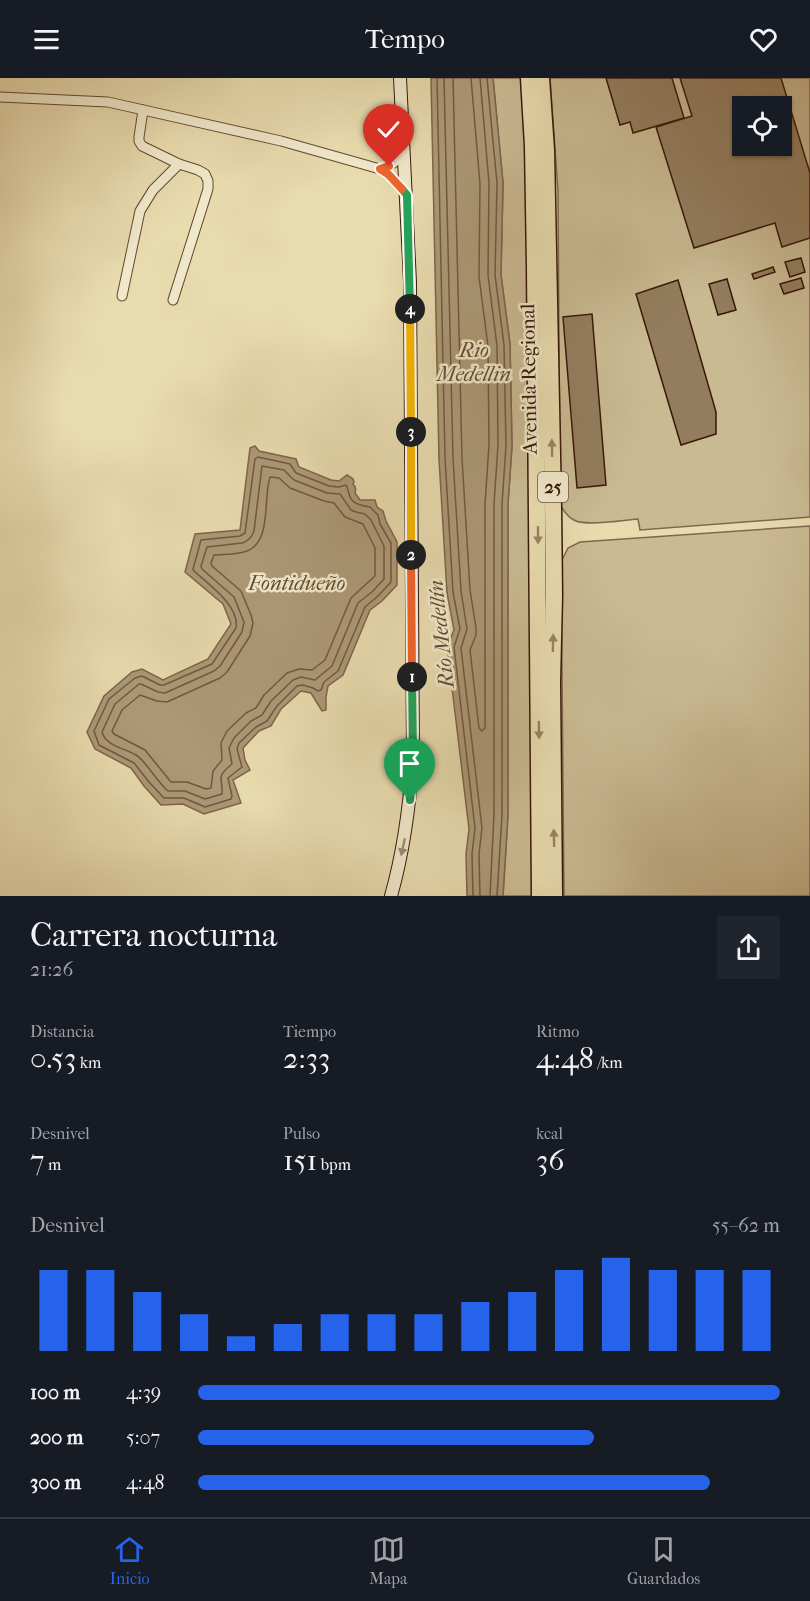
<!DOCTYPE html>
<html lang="es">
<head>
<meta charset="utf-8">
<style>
	body { margin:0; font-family:"IM FELL French Canon",serif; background:#20242c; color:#f1f3f6; height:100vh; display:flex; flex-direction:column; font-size:22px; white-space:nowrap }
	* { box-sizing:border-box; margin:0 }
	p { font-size:20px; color:#9ea1a6 }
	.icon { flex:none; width:33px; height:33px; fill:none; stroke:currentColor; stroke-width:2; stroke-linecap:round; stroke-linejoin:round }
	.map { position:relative; height:818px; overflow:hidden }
	.side { display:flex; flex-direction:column; background:#171b24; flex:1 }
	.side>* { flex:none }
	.fabs { position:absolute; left:732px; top:18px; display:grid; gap:12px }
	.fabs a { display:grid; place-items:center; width:60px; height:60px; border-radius:0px; background:#171b24; box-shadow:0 2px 4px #0004; font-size:30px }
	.pin { position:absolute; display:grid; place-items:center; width:51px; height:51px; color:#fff; margin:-62px -26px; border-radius:50% 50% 50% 0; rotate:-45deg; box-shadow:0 0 6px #0007 }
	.pin .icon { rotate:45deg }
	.km { position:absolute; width:30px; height:30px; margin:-15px; border-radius:50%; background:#222; color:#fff; font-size:16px; line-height:30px; text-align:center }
	.round { display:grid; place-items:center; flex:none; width:63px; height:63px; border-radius:0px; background:#20242c }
	.overview { display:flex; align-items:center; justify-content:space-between; height:102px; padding:0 30px }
	h1 { font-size:33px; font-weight:600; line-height:45px }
	.stats { display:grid; grid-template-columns:repeat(3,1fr); gap:9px; height:102px; padding:6px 30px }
	.stats div { display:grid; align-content:center }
	.stats b { font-size:30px; font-weight:600 }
	.stats small { font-size:16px; font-weight:400 }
	.stats p { font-size:16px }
	.chart { height:168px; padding:12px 30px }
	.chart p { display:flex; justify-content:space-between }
	.chart svg { width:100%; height:108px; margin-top:6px; stroke:#2563eb; stroke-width:6 }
	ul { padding:0 30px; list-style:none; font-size:20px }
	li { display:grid; grid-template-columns:96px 72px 1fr; align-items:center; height:45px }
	li i { height:15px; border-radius:8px; background:#2563eb }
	header { display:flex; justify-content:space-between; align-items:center; height:78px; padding:0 30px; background:#171b24; font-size:27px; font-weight:600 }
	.dock { display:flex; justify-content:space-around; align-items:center; height:84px; border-top:2px solid #363941; background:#171b24; font-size:16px; color:#9ea1a6 }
	.dock a { display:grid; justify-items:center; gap:3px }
	.dock .selected { color:#2563eb }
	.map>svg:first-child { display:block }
</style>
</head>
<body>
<header><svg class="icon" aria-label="menu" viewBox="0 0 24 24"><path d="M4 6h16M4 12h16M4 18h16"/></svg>Tempo<svg class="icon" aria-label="heart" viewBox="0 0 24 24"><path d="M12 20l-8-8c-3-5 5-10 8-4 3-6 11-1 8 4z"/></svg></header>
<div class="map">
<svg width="810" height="818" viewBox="0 0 810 818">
	<rect width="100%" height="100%" fill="#e8dbae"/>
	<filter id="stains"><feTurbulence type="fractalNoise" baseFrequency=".00333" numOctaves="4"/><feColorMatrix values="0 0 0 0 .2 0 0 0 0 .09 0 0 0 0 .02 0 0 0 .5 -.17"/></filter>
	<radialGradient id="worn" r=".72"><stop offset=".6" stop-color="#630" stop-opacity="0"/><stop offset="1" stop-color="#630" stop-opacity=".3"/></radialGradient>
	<g fill="#caba92" stroke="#80684d" stroke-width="1.5" fill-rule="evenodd">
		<polygon points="493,0 523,0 528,101 532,818 503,818 508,737 508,426 512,368 510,266 501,197 503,105"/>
		<path d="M 550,0 L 810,0 L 810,439 L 640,452 L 638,441 C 623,442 589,448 576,443 C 568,440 564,434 560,426 L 558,113 ZM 742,28 L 782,28 L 782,68 L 742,68 Z"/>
		<polygon points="810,448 810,818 564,818 561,484 568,470 580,464"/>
	</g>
	<g fill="#ac9876" stroke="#7d644a" stroke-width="1.5">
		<polygon points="431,0 493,0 503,105 501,197 510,266 512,368 508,426 508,737 503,818 467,818 466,776 469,751 447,568 454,552 447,515 439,381"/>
		<path d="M 255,368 L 259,373 L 296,381 L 299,389 L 331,402 L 339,403 L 347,397 L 353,401 L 354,404 L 353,406 C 356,409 356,411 355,415 L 360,422 L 375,422 L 377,429 L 383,433 L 386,443 L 397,464 L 397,507 L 382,523 L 370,532 L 343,597 L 328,608 L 326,619 L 326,632 L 322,633 L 311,615 L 301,613 L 281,631 L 271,648 L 259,653 L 243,670 L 245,682 L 250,692 L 233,702 L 241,725 L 204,736 L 183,726 L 161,727 L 144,708 L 131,690 L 95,671 L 87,654 L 104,618 L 132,594 L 142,591 L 163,602 L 208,581 L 231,546 L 223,526 L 185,494 L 195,456 L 240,452 L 250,370 Z"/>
	</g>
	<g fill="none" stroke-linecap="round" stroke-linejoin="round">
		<g stroke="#72583f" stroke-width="1.5">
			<polyline points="437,0 445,380 453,514 460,551 454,569 475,750 472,776 473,818"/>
			<polyline points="444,0 453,380 461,513 467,551 461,570 482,750 479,776 480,818"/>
			<polyline points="453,0 462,380 470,512 476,550 476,557 470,572 479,650 482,653 485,650 485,426 489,367 488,268 479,199 480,106 471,0"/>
			<polyline points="480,0 489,105 488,197 497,268 498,367 494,426 494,736 490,818"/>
			<polyline points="487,0 497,105 495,197 504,267 506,368 502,426 502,737 497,818"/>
			<path d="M 258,379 L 290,386 L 296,395 L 329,408 L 339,409 L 346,407 C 348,410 348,413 349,416 C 352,427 361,427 370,429 L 378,437 L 380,446 L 391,465 L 391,504 L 378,518 L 365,529 L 338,593 L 324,604 L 321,612 L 318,613 L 313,610 L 303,607 L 297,608 L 277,628 L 267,643 L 256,649 L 239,665 L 237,671 L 242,689 L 228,700 L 232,718 L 231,721 L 205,729 L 184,720 L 164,720 L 149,704 L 134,685 L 99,667 L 94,653 L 109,621 L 135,600 L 142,598 L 160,607 L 164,607 L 212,586 L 236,550 C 240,528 208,506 194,493 L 193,491 L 201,462 L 240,458 L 245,455 L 255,381 Z"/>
			<path d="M 262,388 L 284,392 L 294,402 L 327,415 L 340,416 L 351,432 L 356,434 L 365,436 L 371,442 L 384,468 L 384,501 L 373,513 L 358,525 L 332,588 L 315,602 L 301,599 L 293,602 L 271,623 L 262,637 L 251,643 L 234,660 L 229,670 L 232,686 C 215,700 223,698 222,716 L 205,721 L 185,713 L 168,713 C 157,704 146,683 136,677 C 124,670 106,668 102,654 L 115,626 L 139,606 L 141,606 L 158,614 L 165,615 L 214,593 L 220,588 L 242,554 L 244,544 L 234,519 L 202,491 L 201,488 L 207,469 L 242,465 C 249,463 252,459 254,453 Z"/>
			<path d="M 270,399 L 279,400 L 290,410 L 324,423 L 334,425 L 345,439 L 363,446 L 375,470 L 375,498 L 351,520 L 325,582 L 312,592 L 299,591 L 287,595 L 264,617 L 256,630 L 246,635 L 227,653 L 221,665 L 222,682 L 213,693 L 211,710 L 206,711 L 187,704 L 171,704 L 145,672 L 114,656 L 112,653 L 122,632 L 140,617 L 157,623 L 167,624 L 220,600 L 227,594 L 250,558 L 253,545 L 251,537 L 241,513 L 212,488 L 211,485 L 214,477 C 225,476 237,477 247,473 C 272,464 263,419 270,399 Z"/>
		</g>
	</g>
	<g fill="#937d5e" stroke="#371708" stroke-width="1.5" fill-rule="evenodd">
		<polygon points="606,0 672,0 684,40 633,55 630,44 620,47"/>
		<path d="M 680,0 L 781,0 L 810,95 L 810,160 L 782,169 L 775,145 L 694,170 L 656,49 L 692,38 ZM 742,28 L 782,28 L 782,68 L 742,68 Z"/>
		<polygon points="801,180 805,194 790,199 785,184"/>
		<polygon points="773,189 775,194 754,201 752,196"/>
		<polygon points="801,200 804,210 784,216 780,206"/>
		<polygon points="727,201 736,232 718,237 709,206"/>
		<polygon points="678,202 716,334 716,356 681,367 636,216"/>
		<polygon points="592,236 606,407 577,410 563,239"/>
	</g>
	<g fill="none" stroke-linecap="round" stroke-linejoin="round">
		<defs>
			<g id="street">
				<polyline points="0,19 108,24 281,63 380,91 388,96 407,117"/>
				<polyline points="143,32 139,59 139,63 142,68 179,86 198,92 205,96 208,103 208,111 173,222"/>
				<path d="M 380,91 C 392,87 398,84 402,73"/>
				<polyline points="122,218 140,133 153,112 179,86"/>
			</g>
			<path id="secondary" d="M 391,818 C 404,772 410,726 413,678 L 410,204 L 400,0"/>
			<g id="highway">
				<polyline points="529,0 533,68 535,187 540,818"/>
				<polyline points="541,0 546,72 553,428 554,517 552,604 554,818"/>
			</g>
		</defs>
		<use href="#street" stroke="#634832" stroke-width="11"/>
		<use href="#secondary" stroke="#371708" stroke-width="14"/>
		<use href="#highway" stroke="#371708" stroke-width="19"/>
		<use href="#street" stroke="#f0e8ca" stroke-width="9"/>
		<use href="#secondary" stroke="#f0e8ca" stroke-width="12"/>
		<use href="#highway" stroke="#e8dbae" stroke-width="16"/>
	</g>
	<defs><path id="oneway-solid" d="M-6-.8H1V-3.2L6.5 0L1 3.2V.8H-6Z" transform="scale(1.5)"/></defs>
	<g fill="#988363">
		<use href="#oneway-solid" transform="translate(552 370) rotate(-91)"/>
		<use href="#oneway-solid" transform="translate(538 457) rotate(90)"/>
		<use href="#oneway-solid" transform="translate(553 565) rotate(-89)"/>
		<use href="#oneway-solid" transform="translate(539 652) rotate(89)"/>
		<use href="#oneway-solid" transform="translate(554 760) rotate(-91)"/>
	</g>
	<use fill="#9d8a73" href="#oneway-solid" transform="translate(403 769) rotate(102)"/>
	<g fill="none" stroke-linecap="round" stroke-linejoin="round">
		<defs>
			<polyline id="split-1" points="410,722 413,678 412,599"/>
			<polyline id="split-2" points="411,477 412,599"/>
			<polyline id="split-3" points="411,477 411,354"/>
			<polyline id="split-4" points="410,231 411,354"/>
			<polyline id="split-5" points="402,111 407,117 410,231"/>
			<polyline id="split-6" points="389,88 380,91 388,96 402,111"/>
		</defs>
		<use href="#split-1" stroke="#fff" stroke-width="12"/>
		<use href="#split-2" stroke="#fff" stroke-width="12"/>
		<use href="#split-3" stroke="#fff" stroke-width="12"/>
		<use href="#split-4" stroke="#fff" stroke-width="12"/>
		<use href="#split-5" stroke="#fff" stroke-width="12"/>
		<use href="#split-6" stroke="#fff" stroke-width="12"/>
		<use href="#split-1" stroke="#22a559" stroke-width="8"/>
		<use href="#split-2" stroke="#f0652b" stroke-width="8"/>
		<use href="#split-3" stroke="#f5b400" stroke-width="8"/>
		<use href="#split-4" stroke="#f5b400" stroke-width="8"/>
		<use href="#split-5" stroke="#22a559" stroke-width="8"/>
		<use href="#split-6" stroke="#f0652b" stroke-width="8"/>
	</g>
	<g text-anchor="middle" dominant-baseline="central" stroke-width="5" stroke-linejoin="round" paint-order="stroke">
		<rect fill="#f0e8ca" stroke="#6e5642" stroke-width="1.5" x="538" y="394" width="30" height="30" rx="4.5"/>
		<g font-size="18" font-weight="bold" fill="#371708">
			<text x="553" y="409">25</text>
		</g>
		<g font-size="20" fill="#371708" stroke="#f0e8ca">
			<text transform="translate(529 301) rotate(-91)">Avenida Regional</text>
		</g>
		<g font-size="21" font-style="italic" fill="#664b34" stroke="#f0e8ca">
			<text x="474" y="272">Rio<tspan x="474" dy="24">Medellin</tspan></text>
			<text x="297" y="505">Fontidueño</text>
			<text transform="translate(441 556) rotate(-96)">Río Medellín</text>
		</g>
	</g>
	<rect width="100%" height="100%" filter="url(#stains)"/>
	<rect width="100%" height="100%" fill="url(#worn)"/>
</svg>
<div class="fabs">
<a><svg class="icon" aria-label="locate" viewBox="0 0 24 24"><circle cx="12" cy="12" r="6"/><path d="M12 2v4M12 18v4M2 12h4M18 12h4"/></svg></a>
</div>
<div class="pin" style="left:410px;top:722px;background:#1e9e55"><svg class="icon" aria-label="arrive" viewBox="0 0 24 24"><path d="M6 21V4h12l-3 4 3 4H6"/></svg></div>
<div class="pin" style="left:389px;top:88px;background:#d93025"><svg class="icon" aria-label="check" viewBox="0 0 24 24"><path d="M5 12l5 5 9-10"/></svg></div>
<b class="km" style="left:412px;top:599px">1</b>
<b class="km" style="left:411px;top:477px">2</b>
<b class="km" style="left:411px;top:354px">3</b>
<b class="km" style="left:410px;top:231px">4</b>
</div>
<section class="side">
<div class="overview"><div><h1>Carrera nocturna</h1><p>21:26</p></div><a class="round"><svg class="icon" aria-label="share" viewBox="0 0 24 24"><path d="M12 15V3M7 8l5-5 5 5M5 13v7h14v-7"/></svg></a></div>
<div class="stats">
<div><p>Distancia</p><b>0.53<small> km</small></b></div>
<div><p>Tiempo</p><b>2:33</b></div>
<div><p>Ritmo</p><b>4:48<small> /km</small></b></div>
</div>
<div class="stats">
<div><p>Desnivel</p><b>7<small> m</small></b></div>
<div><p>Pulso</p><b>151<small> bpm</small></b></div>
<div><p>kcal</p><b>36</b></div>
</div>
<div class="chart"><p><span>Desnivel</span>55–62 m</p>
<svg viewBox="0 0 160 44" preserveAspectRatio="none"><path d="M5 44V11M15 44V11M25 44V20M35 44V29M45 44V38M55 44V33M65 44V29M75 44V29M85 44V29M95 44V24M105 44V20M115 44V11M125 44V6M135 44V11M145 44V11M155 44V11"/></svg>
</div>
<ul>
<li><b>100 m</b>4:39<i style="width:100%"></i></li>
<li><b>200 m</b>5:07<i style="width:68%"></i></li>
<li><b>300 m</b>4:48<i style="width:88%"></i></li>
</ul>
</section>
<nav class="dock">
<a class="selected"><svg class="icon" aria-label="home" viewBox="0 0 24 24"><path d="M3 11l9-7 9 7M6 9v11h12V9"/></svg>Inicio</a>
<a><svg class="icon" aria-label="map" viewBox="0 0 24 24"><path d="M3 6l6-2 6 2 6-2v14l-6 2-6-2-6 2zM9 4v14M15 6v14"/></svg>Mapa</a>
<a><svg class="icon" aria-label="saved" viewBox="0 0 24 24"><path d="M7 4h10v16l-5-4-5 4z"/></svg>Guardados</a>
</nav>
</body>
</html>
